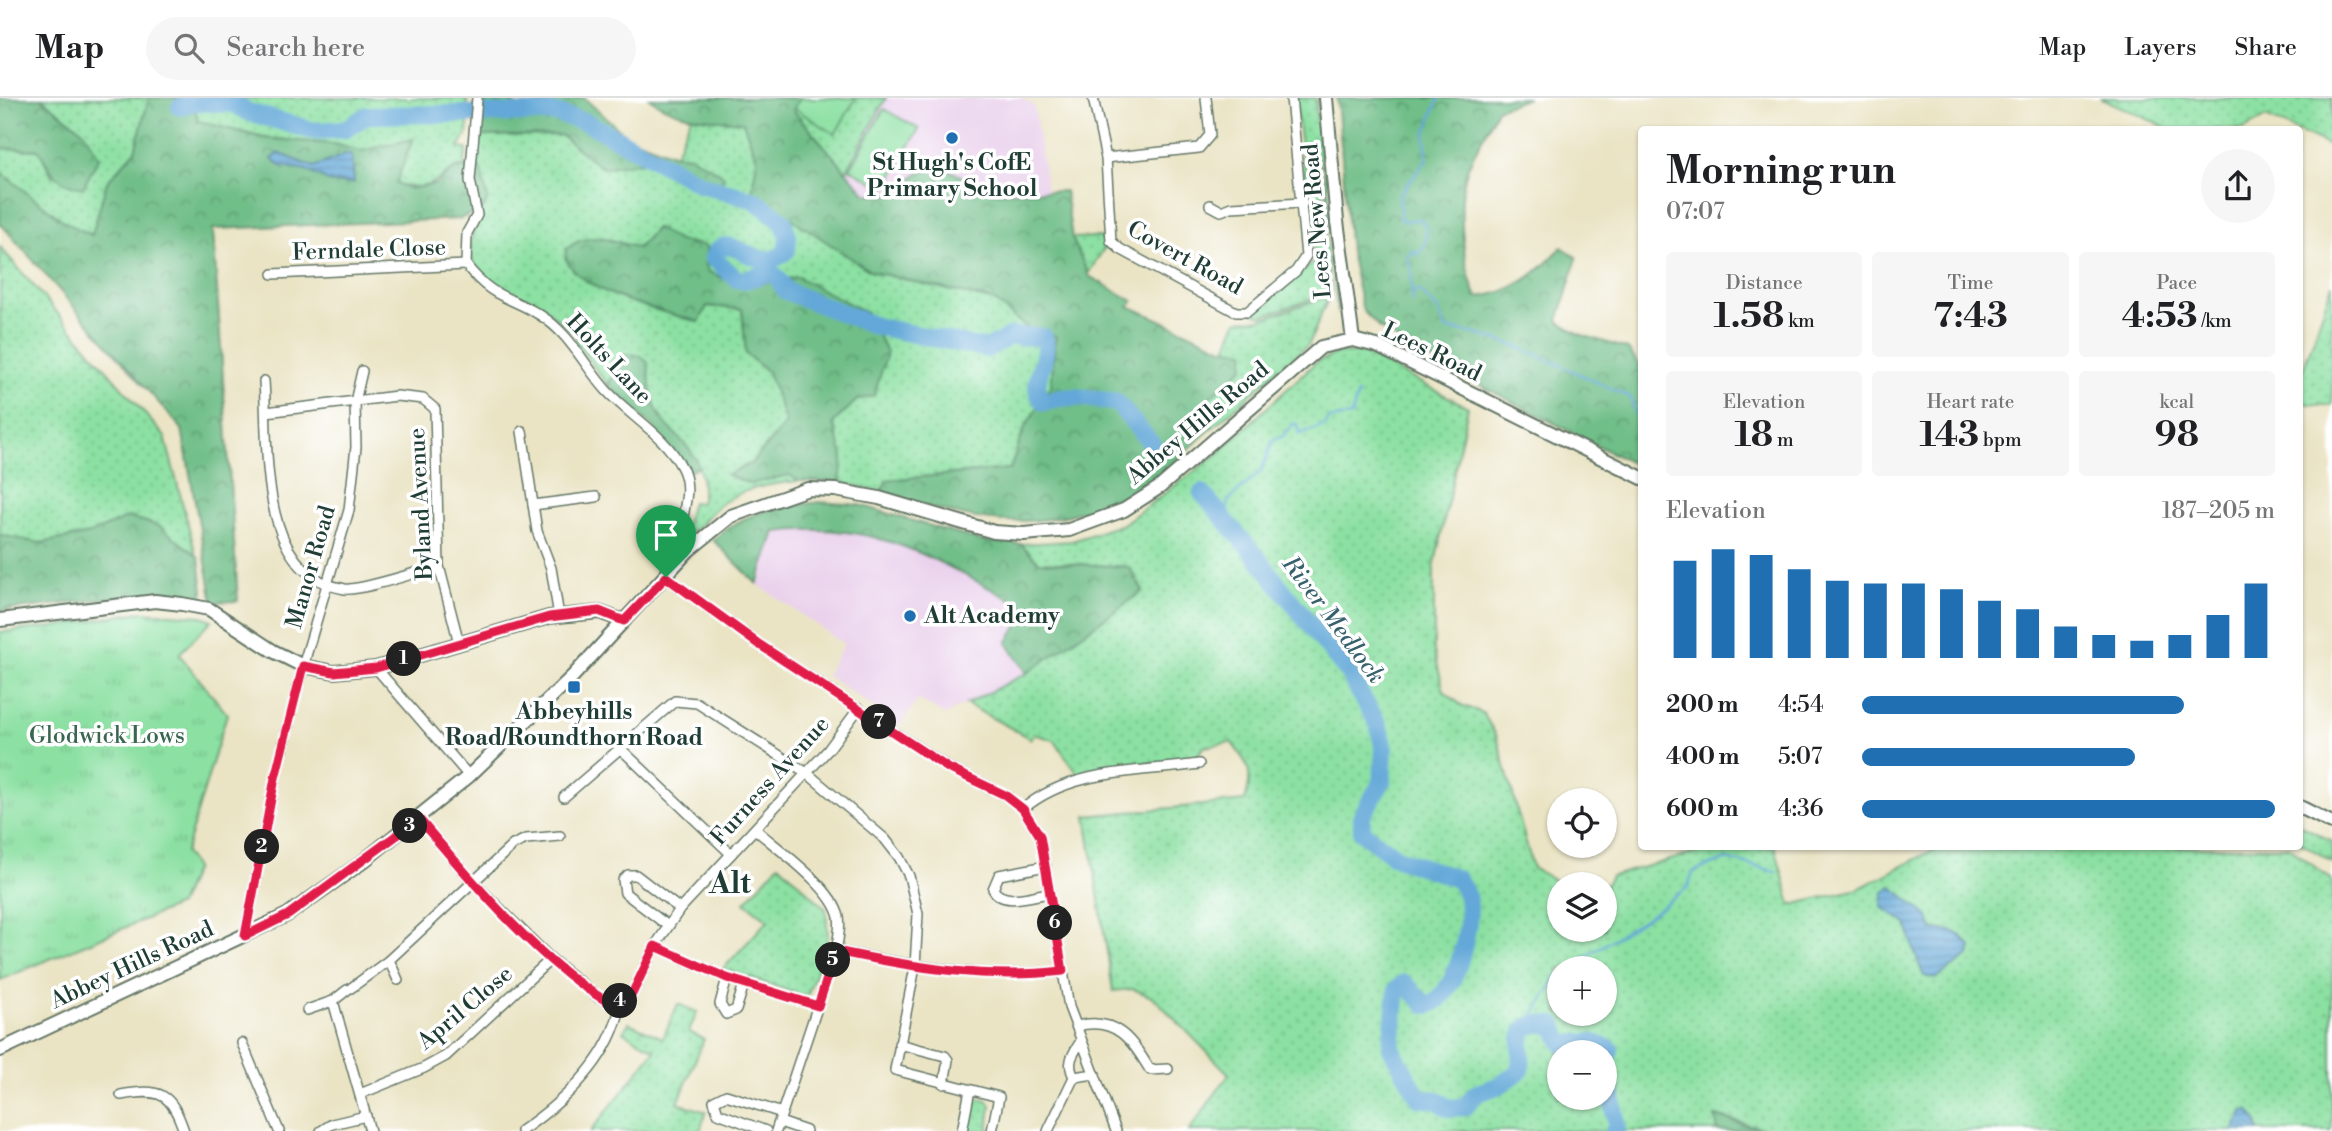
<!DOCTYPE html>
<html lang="en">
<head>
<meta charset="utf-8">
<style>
	body { margin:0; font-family:"Libre Bodoni",serif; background:#f6f6f6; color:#202124; height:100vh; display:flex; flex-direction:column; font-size:26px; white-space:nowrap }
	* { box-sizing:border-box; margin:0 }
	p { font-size:23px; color:#757577 }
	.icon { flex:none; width:38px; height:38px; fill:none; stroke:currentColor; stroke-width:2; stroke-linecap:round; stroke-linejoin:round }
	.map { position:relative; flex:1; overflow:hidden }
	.details { position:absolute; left:1638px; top:28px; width:665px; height:724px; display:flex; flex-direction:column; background:#fff; border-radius:7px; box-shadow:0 2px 5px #0004 }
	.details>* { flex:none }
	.controls { position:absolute; left:1547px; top:690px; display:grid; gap:14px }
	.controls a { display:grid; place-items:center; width:70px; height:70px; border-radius:50%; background:#fff; box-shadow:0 2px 5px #0004; font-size:35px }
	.pin { position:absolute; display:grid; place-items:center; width:60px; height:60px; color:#fff; margin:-72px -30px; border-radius:50% 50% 50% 0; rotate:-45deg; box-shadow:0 0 7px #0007 }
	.pin .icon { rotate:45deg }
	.km { position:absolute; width:35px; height:35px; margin:-18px; border-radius:50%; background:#222; color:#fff; font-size:19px; line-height:35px; text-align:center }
	.round { display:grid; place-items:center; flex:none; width:74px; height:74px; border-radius:37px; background:#f6f6f6 }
	.overview { display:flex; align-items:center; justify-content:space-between; height:119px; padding:0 28px }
	h1 { font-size:38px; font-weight:700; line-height:52px }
	.stats { display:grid; grid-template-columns:repeat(3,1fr); gap:10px; height:119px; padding:7px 28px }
	.stats div { display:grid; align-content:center; border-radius:7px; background:#f6f6f6; text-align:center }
	.stats b { font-size:35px; font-weight:700 }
	.stats small { font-size:19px; font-weight:400 }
	.stats p { font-size:19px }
	.chart { height:196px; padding:14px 28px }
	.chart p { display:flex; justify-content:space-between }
	.chart svg { width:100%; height:126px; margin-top:7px; stroke:#1f6fb2; stroke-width:6 }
	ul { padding:0 28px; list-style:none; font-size:23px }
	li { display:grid; grid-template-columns:112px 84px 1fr; align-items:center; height:52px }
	li i { height:18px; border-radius:9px; background:#1f6fb2 }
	header { display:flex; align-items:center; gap:42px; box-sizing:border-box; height:98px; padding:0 35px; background:#fff; border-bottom:2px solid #e0e0e0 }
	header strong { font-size:33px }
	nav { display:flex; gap:38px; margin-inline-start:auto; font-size:24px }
	.search { width:490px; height:63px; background:#f6f6f6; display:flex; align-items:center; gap:18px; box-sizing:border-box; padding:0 24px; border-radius:38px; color:#757577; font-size:26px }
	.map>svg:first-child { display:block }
</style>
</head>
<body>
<header>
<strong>Map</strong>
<div class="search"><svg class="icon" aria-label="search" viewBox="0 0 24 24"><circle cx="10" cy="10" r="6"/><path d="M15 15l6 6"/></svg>Search here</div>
<nav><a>Map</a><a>Layers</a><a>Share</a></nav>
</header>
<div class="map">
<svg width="2332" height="1033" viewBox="0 0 2332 1033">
	<defs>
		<pattern id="grass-dots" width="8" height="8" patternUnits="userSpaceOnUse" patternTransform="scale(1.75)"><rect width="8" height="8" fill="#8be0a2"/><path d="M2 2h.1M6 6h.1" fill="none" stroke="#78c18c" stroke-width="1.8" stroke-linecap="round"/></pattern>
		<pattern id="forest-crowns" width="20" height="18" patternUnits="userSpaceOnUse" patternTransform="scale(1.75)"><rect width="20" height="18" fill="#70be88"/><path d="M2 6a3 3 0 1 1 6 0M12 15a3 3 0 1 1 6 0" fill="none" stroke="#5b9c70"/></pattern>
		<pattern id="park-tufts" width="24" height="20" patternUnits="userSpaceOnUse" patternTransform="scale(1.75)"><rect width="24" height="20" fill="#8be0a2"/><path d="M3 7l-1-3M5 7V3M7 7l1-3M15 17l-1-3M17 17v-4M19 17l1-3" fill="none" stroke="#78c18c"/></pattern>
		<pattern id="water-rules" width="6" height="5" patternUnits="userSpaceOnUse" patternTransform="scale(1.75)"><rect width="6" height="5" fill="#63a8d8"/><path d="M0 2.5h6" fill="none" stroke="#518ab0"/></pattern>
	</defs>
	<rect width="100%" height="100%" fill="#fff"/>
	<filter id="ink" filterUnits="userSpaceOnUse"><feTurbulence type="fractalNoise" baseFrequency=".0143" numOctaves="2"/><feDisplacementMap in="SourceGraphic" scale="14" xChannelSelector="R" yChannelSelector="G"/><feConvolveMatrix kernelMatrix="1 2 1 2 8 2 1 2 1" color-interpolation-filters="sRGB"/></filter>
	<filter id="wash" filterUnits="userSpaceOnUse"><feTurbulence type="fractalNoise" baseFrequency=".00686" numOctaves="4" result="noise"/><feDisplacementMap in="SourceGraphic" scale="28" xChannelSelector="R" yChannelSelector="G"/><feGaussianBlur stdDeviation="1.57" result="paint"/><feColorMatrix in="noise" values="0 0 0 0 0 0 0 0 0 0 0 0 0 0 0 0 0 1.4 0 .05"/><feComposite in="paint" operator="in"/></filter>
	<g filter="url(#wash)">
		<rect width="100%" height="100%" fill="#eae4c5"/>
		<g fill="#ead1ec">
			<polygon points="886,0 1022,0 1034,8 1047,93 991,94 947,71 919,74 893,97 866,96 846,74"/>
			<polygon points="814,429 867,435 924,456 1019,506 1017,529 1007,545 1027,575 944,617 919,601 900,627 826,577 844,546 757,486 774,434"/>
		</g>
		<g fill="url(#grass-dots)" stroke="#558e6b" stroke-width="2" fill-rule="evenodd">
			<polygon points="41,0 149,0 135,53 107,84 92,137 66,125 0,74 0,50 39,52 52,78 83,33"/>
			<path d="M 192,0 L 467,0 L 468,34 L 459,50 L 467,51 L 464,69 C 436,73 435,100 396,85 L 413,41 L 361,54 L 333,46 L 264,40 L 198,23 Z"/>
			<polygon points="799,0 886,0 846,74 793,12"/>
			<polygon points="1295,0 1315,0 1331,195 1261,218 1252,214 1315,163"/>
			<polygon points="1318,0 1321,0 1339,215 1337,214"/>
			<polygon points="2100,0 2332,0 2332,49 2266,19 2244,31 2170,31"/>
			<path d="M 691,19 L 743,24 L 757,61 L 870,173 L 995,203 L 1028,231 L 1056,238 L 1051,289 L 1025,329 L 1010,371 L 887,382 L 881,394 L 840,384 L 843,358 L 833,325 L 857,302 L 798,179 L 743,189 L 706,173 L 706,148 L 679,143 L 656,130 L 638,150 L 602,139 L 565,160 C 585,198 659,212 698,224 L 707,208 L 742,211 L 746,256 L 768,274 L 786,325 L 752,365 L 729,377 L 789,377 L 799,383 C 768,387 740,389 715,411 C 706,419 701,429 690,434 L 685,429 L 692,404 L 701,405 L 702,400 C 704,350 680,353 660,319 C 650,302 650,284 648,265 L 626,256 L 608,287 L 576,245 L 576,237 C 565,230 554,215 542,210 C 482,188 448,169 488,101 L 475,59 L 482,38 L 561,37 L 602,70 L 647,63 L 694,86 L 720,88 L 723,78 L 675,57 Z"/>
			<polygon points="1101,139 1105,149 1088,176 1072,140"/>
			<polygon points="0,149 165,339 196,457 159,428 129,419 90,436 40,445 0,437"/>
			<polygon points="2332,186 2332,308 2300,305 2300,281"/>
			<polygon points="1329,198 1309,246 1213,329 1201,313 1237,223 1261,221"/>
			<path d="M 1337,255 L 1363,255 L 1468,309 L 1434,470 L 1434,553 L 1444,593 L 1461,607 L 1483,615 L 1497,639 L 1533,770 L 1556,783 L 1559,831 L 1605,831 L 1605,788 L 1611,778 L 1717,749 L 1775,749 L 1791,807 L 1858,791 L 1939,749 L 2289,749 L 2332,782 L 2332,1033 L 1775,1033 L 1716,1018 L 1718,1033 L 1189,1033 L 1229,976 L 1154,900 L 1133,891 L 1113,893 L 1086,718 L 1245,703 C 1254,672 1249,668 1231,644 L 1204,649 L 1194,661 L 1134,667 L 1080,679 L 1054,642 L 1034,636 L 1031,641 L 966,606 L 1027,575 L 1143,493 L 1129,469 L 1039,464 L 1021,446 L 1072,443 L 1123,426 L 1215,358 L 1315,265 ZM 1559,870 L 1605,870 L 1605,915 L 1559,915 ZM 1559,954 L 1605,954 L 1605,999 L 1559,999 Z"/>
			<polygon points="2300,727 2332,743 2332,764 2300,744"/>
			<polygon points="779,766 826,811 828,840 807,899 723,871 768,822 745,804"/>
			<polygon points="678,906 697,914 689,934 704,941 678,1005 706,1014 700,1033 591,1033 655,952 623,934 629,925 663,940"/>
			<polygon points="975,1000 987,1002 991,1007 988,1033 965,1033 971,1004"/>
		</g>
		<g fill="url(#forest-crowns)" stroke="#487e5e" stroke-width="2">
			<path d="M 0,0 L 41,0 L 83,33 L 99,59 L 83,90 C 57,86 51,75 39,52 L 0,50 Z"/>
			<polygon points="149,0 192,0 198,23 264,40 333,46 361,53 413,41 396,85 410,91 436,86 455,70 480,69 488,101 482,111 460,121 213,131 238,503 213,504 182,331 0,125 0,74 66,125 92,137 107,84 135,53"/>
			<polygon points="490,0 504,0 523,11 542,5 545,0 584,0 628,39 673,56 691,58 724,78 720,88 694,86 647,63 602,70 561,37 482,38 477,35 479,11"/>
			<path d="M 649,0 L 799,0 L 793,12 L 866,96 L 893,97 L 919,74 L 947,71 L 991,94 L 1065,93 L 1072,140 L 1089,178 L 1133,203 L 1129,208 L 1225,251 L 1245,253 L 1243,270 L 1203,305 L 1201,313 L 1213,329 C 1188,351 1163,377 1135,394 C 1120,403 1101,409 1084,413 C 1008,436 954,417 881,394 L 887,382 L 1010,371 L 1025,329 L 1051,289 L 1056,238 L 1028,231 L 995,203 L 870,173 L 752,94 L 757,61 L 743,24 C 710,21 677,21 649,0 Z"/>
			<path d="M 1337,0 L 1528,0 L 1497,11 C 1489,30 1478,47 1470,65 C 1455,97 1462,168 1477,199 C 1513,196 1538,175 1562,149 L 1577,160 L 1558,223 L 1579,236 L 1628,251 L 1641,270 L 1641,370 L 1412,252 L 1380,230 L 1363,213 L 1350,154 Z"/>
			<path d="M 656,130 L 679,143 L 706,148 L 707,173 L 743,189 L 798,179 L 867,215 L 887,255 L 874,298 L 857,302 L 833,325 L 843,358 L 840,384 L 799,383 L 789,377 L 750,386 L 727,377 L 752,365 L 786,325 L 768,274 L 746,256 L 742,211 L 707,208 L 699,224 C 668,214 559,191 566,151 C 590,132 611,142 638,150 Z"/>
			<path d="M 626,256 L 641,258 L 648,265 C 650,285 650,306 663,322 C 676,339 692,349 699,369 L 688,374 L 653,329 L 608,287 Z"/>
			<path d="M 819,404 L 860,407 L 981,443 L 1021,446 L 1039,464 L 1129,469 L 1143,493 L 1027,575 L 1007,545 L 1017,529 L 1019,506 C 932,460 877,422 775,434 L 757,486 L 713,442 C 748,411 775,411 819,404 Z"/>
			<polygon points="129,419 159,428 199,459 204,503 155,495 0,513 0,437 40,445 90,436"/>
			<polygon points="1715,1018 1765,1033 1718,1033"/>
		</g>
		<polygon fill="url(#park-tufts)" stroke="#558e6b" stroke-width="2" points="140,514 202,518 212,522 179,556 227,616 185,755 195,770 179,807 0,882 0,534 53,529"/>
		<g fill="#8be0a2" stroke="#558e6b" stroke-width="2">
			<polygon points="800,0 856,0 835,36 794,10"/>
			<polygon points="884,11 919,31 885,91 850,71"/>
		</g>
		<g fill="url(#water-rules)" stroke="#417286" stroke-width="2">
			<polygon points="278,55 314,69 346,56 352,57 354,85 332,85 306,72 281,68 272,61"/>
			<path d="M 1891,788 L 1929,819 L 1933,832 C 1955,833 1955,830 1971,849 L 1969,858 L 1935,881 L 1924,878 C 1920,871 1908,835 1908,827 L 1882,809 L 1883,795 Z"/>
			<polygon points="2248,1012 2257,1023 2259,1033 2233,1033 2243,1014"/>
		</g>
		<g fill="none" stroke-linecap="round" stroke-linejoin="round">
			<g stroke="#63a8d8" stroke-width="2.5">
				<polyline points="534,0 536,13"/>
				<path d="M 1413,194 L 1420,193 L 1438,212 L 1446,231 C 1513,238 1569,274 1630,299 L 1637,318 L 1642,319"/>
				<polyline points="1412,205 1411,170 1407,159 1412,152 1417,157 1425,146 1427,129 1420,121 1404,123 1400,120 1400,96 1427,61 1425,36 1439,0"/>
				<polyline points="1226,422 1228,403 1261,373 1274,341 1282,339 1293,326 1297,326 1299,336 1326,327 1328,321 1351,318 1358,296"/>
				<polyline points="1568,870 1651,817 1688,789 1693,774 1727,761 1777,774"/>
				<polyline points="1536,925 1534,917 1559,875"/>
			</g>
			<g stroke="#63a8d8" stroke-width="18">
				<path d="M 180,9 L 195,4 L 235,6 L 248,14 L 314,33 L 346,31 L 367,17 L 555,15 L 586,24 L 701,86 L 754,102 L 783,123 L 788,139 L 787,152 C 759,183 728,125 713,160 L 737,181 L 744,182 L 769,175 L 776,178 L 786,193 L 875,228 L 987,251 L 1010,238 L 1044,239 C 1052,261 1025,286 1044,304 C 1069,295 1091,301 1117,305 L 1157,352"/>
				<path d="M 1202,395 L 1256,458 L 1348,575 L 1378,626 L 1384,652 L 1382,684 L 1362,717 L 1362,734 L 1397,760 L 1458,781 C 1461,787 1466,795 1468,801 C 1473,825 1455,905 1426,907 L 1404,885 L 1397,891 L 1391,950 L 1419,1000 L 1437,1002 L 1448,1010 L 1465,1009 L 1475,996 L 1500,987 L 1521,972 C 1524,955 1512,929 1537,926 C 1544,925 1546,928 1553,926 L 1563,946 L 1591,944 L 1610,951 L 1607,967 L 1617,1029 L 1614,1033"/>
			</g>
		</g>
	</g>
	<g filter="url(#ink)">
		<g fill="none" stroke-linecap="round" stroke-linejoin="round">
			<defs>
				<g id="street">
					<path d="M 477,0 L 470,82 L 477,117 L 467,135 L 466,167 C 493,201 507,197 540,217 C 571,236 584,268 607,293 C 631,319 666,338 682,370 C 693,392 682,414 680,438 L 689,452"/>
					<polyline points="1093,0 1106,60 1111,143 1120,151 1236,214 1247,214 1296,173 1306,158 1291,0"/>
					<polyline points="1106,60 1199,50 1210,37 1206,0"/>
					<polyline points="1210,107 1221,113 1231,109 1303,105"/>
					<polyline points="273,176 466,167"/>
					<path d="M 264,283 C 269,349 256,477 345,491 C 361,493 420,473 439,468"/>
					<polyline points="266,314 397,298 423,301 435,311 439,468 459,545"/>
					<polyline points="522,333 537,433 551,470 559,518"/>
					<polyline points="533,407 596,399"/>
					<polyline points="666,479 757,545 949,670 1005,697 1023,711 1040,738 1069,909 1116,1033"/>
					<polyline points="376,570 469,678"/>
					<polyline points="620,650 731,756"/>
					<polyline points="564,699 675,603 697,605 807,675 885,741 899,759 909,778 918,816 915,869 895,972 999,999 992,1033"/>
					<path d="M 1023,711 C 1071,670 1140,675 1199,666"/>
					<polyline points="419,721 472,783 551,861 598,899 610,905 621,903 632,896 655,848 680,811 828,652 859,610"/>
					<path d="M 755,731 C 779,752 832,789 839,819 C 841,830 838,842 836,853 L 776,1033"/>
					<path d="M 1046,768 L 999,777 L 993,791 C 1003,809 1032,797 1050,795"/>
					<polyline points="668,828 625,795 623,782 628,777 636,777 680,811"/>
					<polyline points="245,838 275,680 303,568 349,412 356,349 355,304 362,273"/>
					<polyline points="655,848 727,880 818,908"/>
					<path d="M 836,853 C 913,868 985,882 1063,873"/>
					<polyline points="389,862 398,882"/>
					<polyline points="727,880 720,906 726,916 736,912 744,886"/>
					<polyline points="351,890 389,862 513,747 526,741 560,738"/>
					<polyline points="333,903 370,1033"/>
					<polyline points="307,912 333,903 347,892"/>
					<path d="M 1077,928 C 1116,918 1132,942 1150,972 L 1168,971"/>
					<path d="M 1081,943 C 1073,956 1066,964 1074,979 L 1095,976"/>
					<polyline points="242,945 279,1033"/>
					<polyline points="899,946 945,958 948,962 944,986"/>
					<polyline points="360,996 424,970 446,958 551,861"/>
					<path d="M 121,997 C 161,990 171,995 184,1033"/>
					<polyline points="780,1024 806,1033"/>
					<polyline points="321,1033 332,1026 366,1018"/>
					<path d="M 521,1033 C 566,1002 613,959 621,903"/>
					<polyline points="766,1033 718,1015 714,1003 726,997 782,1015"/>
					<polyline points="962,1033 970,992"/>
					<polyline points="1048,1033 1074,979"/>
				</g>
				<g id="secondary">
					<polyline points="1326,0 1337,123 1353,242"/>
					<polyline points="0,522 155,503 182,506 209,511 273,553 303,568 334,574 376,570 549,519 599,514 624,523"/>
					<polyline points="2300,709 2332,725"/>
					<polyline points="0,952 287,817 361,765 469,678 573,578 689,452 731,418 808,391 835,392 879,400 994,434 1024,436 1069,432 1124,412 1160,389 1321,249 1353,242 1377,248 1642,380"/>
				</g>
			</defs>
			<use href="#street" stroke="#667767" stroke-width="12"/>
			<use href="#secondary" stroke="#667767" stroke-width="16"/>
			<use href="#street" stroke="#fff" stroke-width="9"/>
			<use href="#secondary" stroke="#fff" stroke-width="12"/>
		</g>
	</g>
	<g fill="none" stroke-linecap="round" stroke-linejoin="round" filter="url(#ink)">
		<defs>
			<path id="route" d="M 666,479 L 757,545 L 948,670 L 1005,697 L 1023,711 L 1040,738 L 1063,873 C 985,882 912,869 836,853 L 818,908 L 727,880 L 655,848 L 632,896 L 610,905 C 544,870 468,779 419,721 L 288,817 L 245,838 L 275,680 L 303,568 L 334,574 L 376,570 L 549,519 L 599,513 L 624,523 Z"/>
		</defs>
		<use href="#route" stroke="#fff" stroke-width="14"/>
		<use href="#route" stroke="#e11d48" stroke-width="9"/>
	</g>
	<g fill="#1f6fb2" stroke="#fff" stroke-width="2.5">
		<circle cx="952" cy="40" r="7"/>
		<circle cx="910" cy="518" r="7"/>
		<rect x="567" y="582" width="14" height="14" rx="3.5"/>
	</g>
	<g text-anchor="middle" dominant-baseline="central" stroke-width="7" stroke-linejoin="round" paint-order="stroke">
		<g font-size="23" font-weight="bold" fill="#1f3d34" stroke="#fff">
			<text x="952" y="65">St Hugh's CofE<tspan x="952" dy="26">Primary School</tspan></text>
			<text x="924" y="518" text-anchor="start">Alt Academy</text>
			<text x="574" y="614">Abbeyhills<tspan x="574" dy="26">Road/Roundthorn Road</tspan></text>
		</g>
		<g font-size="23" fill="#1f3d34" stroke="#fff">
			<text transform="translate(1317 123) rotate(-95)">Lees New Road</text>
			<text transform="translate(369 152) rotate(-2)">Ferndale Close</text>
			<text transform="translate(1185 160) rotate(29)">Covert Road</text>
			<text transform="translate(1432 254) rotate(26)">Lees Road</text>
			<text transform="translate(609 261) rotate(47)">Holts Lane</text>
			<text transform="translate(1198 325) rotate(-40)">Abbey Hills Road</text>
			<text transform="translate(421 406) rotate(-93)">Byland Avenue</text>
			<text transform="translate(311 469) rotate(-74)">Manor Road</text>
			<text transform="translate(770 683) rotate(-48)">Furness Avenue</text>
			<text transform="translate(132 867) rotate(-25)">Abbey Hills Road</text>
			<text transform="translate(465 910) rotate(-40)">April Close</text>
		</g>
		<g font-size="23" fill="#3a6650" stroke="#fff">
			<text x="107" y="638">Glodwick Lows</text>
		</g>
		<g font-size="24" font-style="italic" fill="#37626d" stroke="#fff">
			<text transform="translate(1333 522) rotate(53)">River Medlock</text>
		</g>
		<g font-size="30" font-weight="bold" fill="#1f3d34" stroke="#fff">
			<text x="730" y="786">Alt</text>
		</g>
	</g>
</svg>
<div class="controls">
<a><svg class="icon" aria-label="locate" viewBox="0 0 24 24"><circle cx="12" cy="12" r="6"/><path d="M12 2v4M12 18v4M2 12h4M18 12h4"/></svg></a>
<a><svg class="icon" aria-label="layers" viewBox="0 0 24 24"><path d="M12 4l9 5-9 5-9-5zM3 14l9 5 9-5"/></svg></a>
<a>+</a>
<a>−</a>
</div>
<div class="pin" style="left:666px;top:479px;background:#1e9e55"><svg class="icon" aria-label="arrive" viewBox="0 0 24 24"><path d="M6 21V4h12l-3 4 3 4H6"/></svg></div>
<b class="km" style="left:404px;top:561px">1</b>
<b class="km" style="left:262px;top:749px">2</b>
<b class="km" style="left:410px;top:728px">3</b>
<b class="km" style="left:620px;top:903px">4</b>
<b class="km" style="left:833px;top:862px">5</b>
<b class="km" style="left:1055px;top:825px">6</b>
<b class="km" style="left:879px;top:624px">7</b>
<section class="details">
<div class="overview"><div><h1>Morning run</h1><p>07:07</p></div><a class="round"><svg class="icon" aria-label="share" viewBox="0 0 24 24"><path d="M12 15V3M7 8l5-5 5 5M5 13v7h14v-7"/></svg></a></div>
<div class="stats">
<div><p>Distance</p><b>1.58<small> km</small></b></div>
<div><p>Time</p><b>7:43</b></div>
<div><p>Pace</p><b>4:53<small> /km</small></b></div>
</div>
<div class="stats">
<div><p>Elevation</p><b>18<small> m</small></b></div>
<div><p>Heart rate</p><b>143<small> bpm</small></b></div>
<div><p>kcal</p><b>98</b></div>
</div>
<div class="chart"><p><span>Elevation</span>187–205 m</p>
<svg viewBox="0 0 160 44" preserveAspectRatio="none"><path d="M5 44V10M15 44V6M25 44V8M35 44V13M45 44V17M55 44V18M65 44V18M75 44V20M85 44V24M95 44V27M105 44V33M115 44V36M125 44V38M135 44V36M145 44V29M155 44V18"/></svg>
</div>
<ul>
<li><b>200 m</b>4:54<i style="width:78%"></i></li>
<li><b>400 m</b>5:07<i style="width:66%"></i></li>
<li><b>600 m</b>4:36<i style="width:100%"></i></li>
</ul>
</section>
</div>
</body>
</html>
